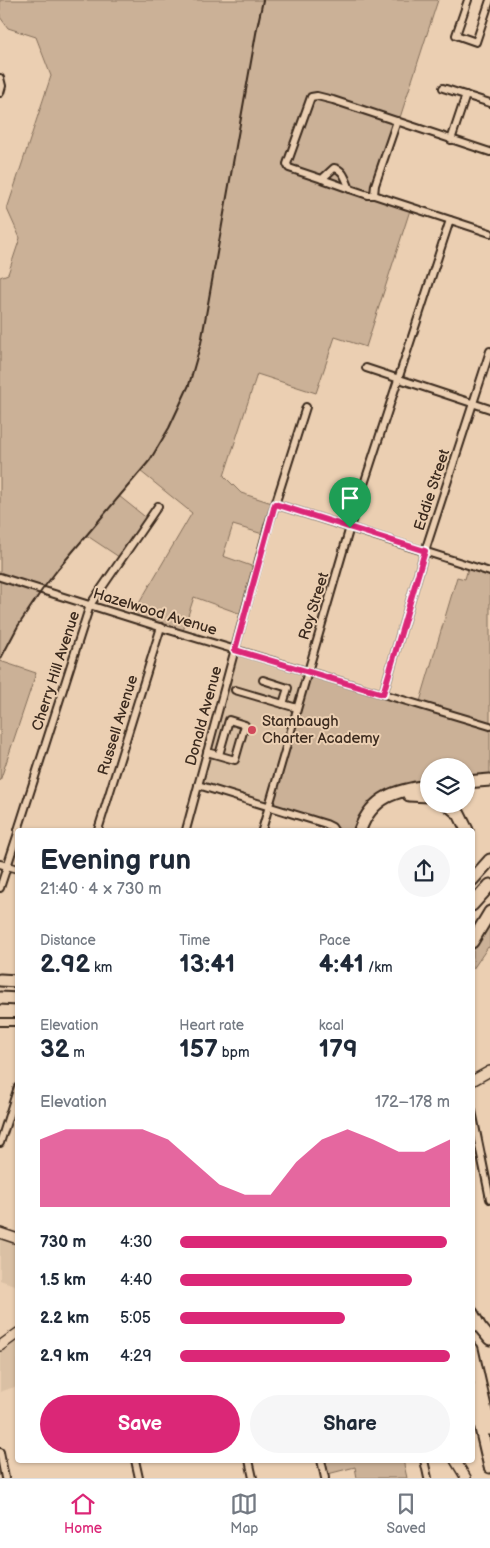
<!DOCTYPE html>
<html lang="en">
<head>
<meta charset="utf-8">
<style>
	body { margin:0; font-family:"Balsamiq Sans",sans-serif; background:#f6f6f7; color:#1f2937; height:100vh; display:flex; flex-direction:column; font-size:19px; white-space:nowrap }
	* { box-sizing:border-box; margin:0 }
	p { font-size:16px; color:#747a83 }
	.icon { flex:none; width:28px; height:28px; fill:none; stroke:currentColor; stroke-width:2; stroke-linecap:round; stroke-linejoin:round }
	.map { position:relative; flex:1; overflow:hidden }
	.drawer { position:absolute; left:15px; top:828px; width:460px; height:635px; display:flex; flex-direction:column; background:#fff; border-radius:5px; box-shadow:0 1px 4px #0004 }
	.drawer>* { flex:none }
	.tools { position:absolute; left:420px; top:758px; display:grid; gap:10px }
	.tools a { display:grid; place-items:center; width:55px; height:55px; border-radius:50%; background:#fff; box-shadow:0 1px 4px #0004; font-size:25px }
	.pin { position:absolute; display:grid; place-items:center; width:42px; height:42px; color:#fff; margin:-51px -21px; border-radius:50% 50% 50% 0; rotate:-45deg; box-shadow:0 0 5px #0007 }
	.pin .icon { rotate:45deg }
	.round { display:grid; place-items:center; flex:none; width:52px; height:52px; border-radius:26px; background:#f6f6f7 }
	.overview { display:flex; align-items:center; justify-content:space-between; height:85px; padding:0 25px }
	h1 { font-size:28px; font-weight:700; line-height:38px }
	.stats { display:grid; grid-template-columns:repeat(3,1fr); gap:8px; height:85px; padding:5px 25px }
	.stats div { display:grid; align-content:center }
	.stats b { font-size:25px; font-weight:700 }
	.stats small { font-size:14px; font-weight:400 }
	.stats p { font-size:14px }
	.chart { height:140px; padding:10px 25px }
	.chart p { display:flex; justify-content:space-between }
	.chart svg { width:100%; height:90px; margin-top:5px; fill:#db2777; opacity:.7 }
	.primary-button { display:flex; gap:10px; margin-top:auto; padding:10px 25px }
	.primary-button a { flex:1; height:58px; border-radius:30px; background:#db2777; color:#fff; font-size:20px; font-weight:700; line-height:58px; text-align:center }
	.primary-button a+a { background:#f6f6f7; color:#1f2937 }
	ul { padding:0 25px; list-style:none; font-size:16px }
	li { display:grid; grid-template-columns:80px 60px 1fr; align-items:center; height:38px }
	li i { height:12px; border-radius:6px; background:#db2777 }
	.menu { display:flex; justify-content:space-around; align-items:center; height:70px; border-top:1px solid #e0e1e3; background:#fff; font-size:14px; color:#747a83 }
	.menu a { display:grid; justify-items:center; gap:2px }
	.menu .selected { color:#db2777 }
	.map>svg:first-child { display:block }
</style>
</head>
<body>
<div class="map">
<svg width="490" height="1478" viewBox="0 0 490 1478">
	<rect width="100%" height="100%" fill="#ebcfb2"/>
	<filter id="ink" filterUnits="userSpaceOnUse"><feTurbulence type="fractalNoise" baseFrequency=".02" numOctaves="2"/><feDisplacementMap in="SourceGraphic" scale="10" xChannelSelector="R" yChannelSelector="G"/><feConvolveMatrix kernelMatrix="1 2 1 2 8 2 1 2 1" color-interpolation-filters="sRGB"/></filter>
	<g filter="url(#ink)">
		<g fill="#dac0a4">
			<polygon points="235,650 307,672 269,806 198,785"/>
			<polygon points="0,1233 17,1239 17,1286 0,1280"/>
			<polygon points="17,1333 17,1386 0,1392 0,1346"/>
		</g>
		<g fill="#cbb197" stroke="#836e5a">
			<polygon points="0,0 438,0 375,195 411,207 366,347 335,337 316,393 257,374 224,476 241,493 275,504 266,535 233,525 223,556 257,568 244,615 194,597 182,634 131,617 192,513 140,471 119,496 149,520 122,559 86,535 42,590 18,626 0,660 0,277 8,274 20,238 7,209 51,76 36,37 8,28 0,17"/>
			<polygon points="469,565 490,572 490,775 466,778 466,766 429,766 429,782 406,785 357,830 334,830 269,806 307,672 419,705 457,577 465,579"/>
			<polygon points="0,661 36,673 0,781"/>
			<polygon points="490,923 490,948 488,947 473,969 473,951"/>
			<polygon points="321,1460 403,1460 407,1478 357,1478 355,1467 324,1475"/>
		</g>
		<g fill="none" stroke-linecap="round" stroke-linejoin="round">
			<defs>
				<g id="street">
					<polyline points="468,0 456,35 476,42 490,0"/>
					<polyline points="0,78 2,86 0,93"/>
					<polyline points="443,88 490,103"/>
					<polyline points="451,140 466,95"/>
					<path d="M 490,152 L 333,100 L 317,96 L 311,97 L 287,164 L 289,168 L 322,179 L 334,168 C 344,169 346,181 350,189 L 368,195 L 374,195 L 490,233"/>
					<polyline points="322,179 350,189"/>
					<polyline points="374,195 375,185 397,121"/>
					<polyline points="366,368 490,409"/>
					<polyline points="275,504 490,572"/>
					<polyline points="0,577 169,630 490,726"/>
					<polyline points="263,680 288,688 283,704"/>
					<polyline points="235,690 297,708"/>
					<polyline points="383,694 425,551 490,351"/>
					<polyline points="207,752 235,760 245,725 229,720 219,755"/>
					<polyline points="198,785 326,824 332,827 334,830"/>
					<polyline points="18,830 90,605 158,506"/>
					<polyline points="98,830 161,627"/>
					<polyline points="186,830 268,527 306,407"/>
					<polyline points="262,830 350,527 450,220"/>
					<polyline points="0,864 18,869"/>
					<polyline points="0,888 18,833"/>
					<polyline points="0,1022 18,1022"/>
					<polyline points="472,1111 490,1199"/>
					<polyline points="0,1143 18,1087"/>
					<polyline points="0,1452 5,1478"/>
					<polyline points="135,1460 139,1478"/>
					<polyline points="249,1460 253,1478"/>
					<polyline points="321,1460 325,1478"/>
					<polyline points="424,1460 428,1478"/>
				</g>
				<g id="secondary">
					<polyline points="472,1081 490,1071"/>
					<polyline points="0,1233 18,1239"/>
					<polyline points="0,1346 18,1333"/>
					<polyline points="455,1460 466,1478"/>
				</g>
				<g id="highway">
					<polyline points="466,782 490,780"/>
					<polyline points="409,795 429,796"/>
					<polyline points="447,804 459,814 467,830"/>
					<path d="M 360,830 C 372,796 397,790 429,786"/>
					<polyline points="472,880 490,860"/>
					<polyline points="472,905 490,885"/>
					<polyline points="472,942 490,912"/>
					<polyline points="0,980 18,981"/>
					<polyline points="0,998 18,999"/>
					<polyline points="472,1313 480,1327 490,1339"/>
					<polyline points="472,1349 490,1429"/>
					<polyline points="472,1390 490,1467"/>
				</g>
			</defs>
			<use href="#street" stroke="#3b2a1e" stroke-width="10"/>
			<use href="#secondary" stroke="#3b2a1e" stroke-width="12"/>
			<use href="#highway" stroke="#3b2a1e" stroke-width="15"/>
			<use href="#street" stroke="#ebcfb2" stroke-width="6"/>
			<use href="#secondary" stroke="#ebcfb2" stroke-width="9"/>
			<use href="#highway" stroke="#ebcfb2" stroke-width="11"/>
			<polyline stroke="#3b2a1e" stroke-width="2" points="0,660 18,626 42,590 58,569 150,460 169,428 189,385 201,343 257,28 263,0"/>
		</g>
	</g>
	<g fill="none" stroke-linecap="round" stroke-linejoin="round" filter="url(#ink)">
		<defs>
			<polygon id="route" points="275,504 425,551 383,694 235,650"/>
		</defs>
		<use href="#route" stroke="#fff" stroke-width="10"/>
		<use href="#route" stroke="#db2777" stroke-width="6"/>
	</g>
	<circle fill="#d1495b" stroke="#ebcfb2" stroke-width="2" cx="252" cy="730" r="5"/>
	<g text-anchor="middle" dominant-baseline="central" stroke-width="4" stroke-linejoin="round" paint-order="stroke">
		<g font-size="15" fill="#3b2a1e" stroke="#ebcfb2">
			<text transform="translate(432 490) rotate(-72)">Eddie Street</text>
			<text transform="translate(314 606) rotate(-73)">Roy Street</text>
			<text transform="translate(155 612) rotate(17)">Hazelwood Avenue</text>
			<text transform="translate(56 671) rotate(-72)">Cherry Hill Avenue</text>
			<text transform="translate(204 716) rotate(-75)">Donald Avenue</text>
			<text transform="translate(118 725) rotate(-73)">Russell Avenue</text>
		</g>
		<g font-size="15" fill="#3b2a1e" stroke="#ebcfb2" text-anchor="start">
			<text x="262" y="721">Stambaugh<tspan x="262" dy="17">Charter Academy</tspan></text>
		</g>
	</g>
</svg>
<div class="tools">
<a><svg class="icon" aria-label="layers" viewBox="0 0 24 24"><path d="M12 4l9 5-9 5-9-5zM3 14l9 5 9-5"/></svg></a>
</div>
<div class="pin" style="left:350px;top:528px;background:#1e9e55"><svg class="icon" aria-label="arrive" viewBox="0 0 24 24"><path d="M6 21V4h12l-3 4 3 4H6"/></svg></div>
<section class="drawer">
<div class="overview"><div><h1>Evening run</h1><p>21:40 · 4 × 730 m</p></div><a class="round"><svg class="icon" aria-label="share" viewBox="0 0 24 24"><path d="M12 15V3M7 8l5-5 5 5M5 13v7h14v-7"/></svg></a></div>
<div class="stats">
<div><p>Distance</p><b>2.92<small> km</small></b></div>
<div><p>Time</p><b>13:41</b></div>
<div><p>Pace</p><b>4:41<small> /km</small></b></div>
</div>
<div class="stats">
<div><p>Elevation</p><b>32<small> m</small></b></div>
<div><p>Heart rate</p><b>157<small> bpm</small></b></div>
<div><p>kcal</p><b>179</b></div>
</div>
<div class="chart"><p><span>Elevation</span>172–178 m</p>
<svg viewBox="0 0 160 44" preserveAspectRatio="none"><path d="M0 44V11L10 6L20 6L30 6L40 6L50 11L60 22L70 33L80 38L90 38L100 22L110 11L120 6L130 11L140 17L150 17L160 11V44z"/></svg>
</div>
<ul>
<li><b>730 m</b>4:30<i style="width:99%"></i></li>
<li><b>1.5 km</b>4:40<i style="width:86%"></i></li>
<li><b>2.2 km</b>5:05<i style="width:61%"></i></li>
<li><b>2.9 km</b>4:29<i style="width:100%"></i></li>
</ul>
<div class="primary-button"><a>Save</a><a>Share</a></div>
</section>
</div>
<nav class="menu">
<a class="selected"><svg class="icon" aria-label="home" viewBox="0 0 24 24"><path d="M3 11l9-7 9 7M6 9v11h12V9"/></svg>Home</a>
<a><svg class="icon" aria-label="map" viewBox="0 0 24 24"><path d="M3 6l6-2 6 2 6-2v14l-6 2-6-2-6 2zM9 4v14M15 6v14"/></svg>Map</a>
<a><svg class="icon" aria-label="saved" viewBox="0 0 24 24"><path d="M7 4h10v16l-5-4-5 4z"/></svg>Saved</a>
</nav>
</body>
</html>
